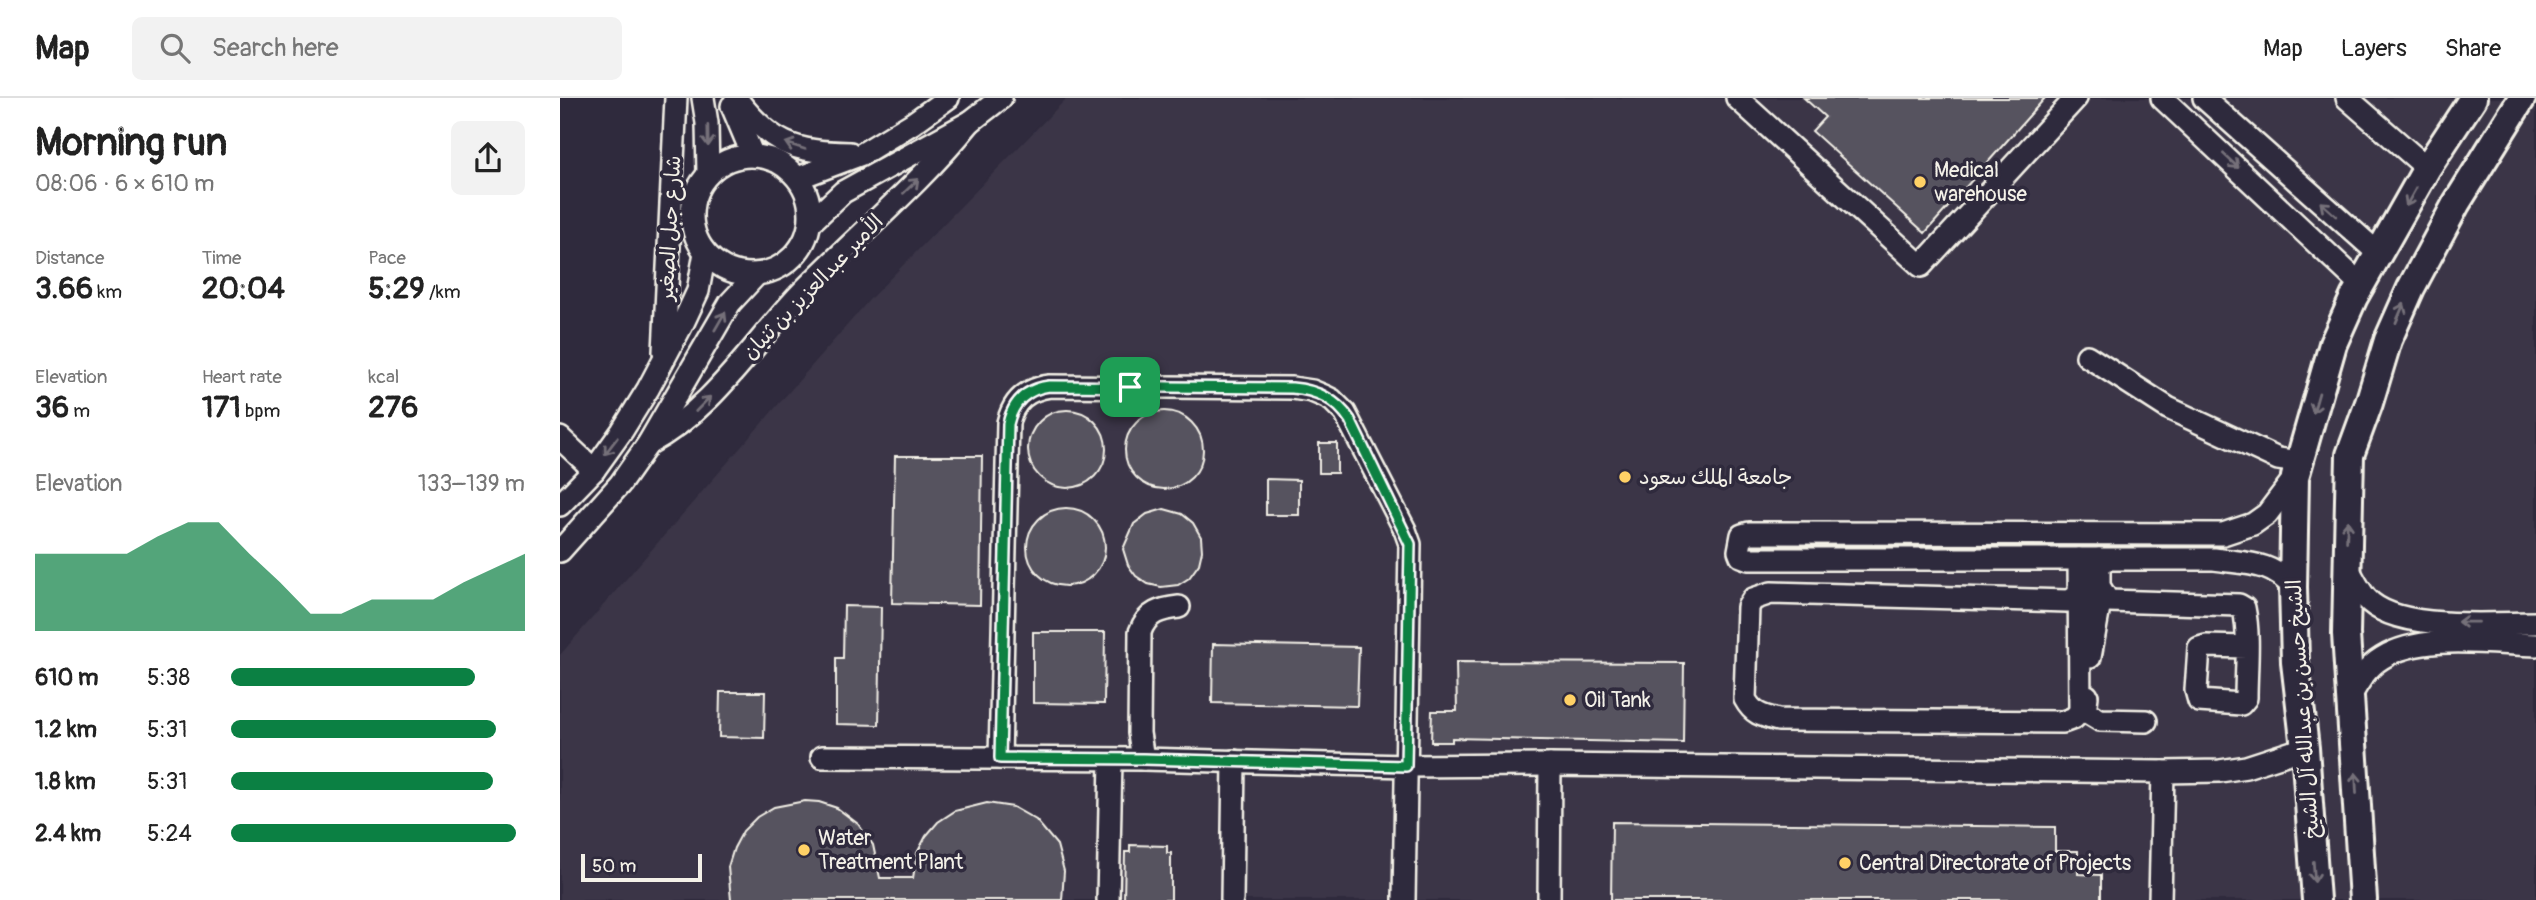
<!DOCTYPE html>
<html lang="en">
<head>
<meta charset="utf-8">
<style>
	body { margin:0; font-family:Pangolin,"Playpen Sans Arabic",sans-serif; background:#f2f2f2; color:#222; height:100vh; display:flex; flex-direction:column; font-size:26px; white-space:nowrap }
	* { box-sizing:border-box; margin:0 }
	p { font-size:23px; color:#767676 }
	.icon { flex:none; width:38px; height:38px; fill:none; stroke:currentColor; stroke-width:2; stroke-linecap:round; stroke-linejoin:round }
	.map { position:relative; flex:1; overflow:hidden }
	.sheet { display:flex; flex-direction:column; background:#fff; width:560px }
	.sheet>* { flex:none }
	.scale { position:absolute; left:21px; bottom:18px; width:121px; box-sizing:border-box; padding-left:7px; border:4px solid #f4f1e8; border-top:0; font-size:19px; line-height:24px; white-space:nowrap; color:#f4f1e8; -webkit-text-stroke:5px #2f2a3d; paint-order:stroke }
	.pin { position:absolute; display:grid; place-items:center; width:60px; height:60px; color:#fff; margin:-30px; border-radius:14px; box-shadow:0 4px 10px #0006 }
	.round { display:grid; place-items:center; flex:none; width:74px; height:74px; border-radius:10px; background:#f2f2f2 }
	.summary { display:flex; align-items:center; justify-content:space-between; height:119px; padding:0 35px }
	h1 { font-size:38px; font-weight:700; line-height:52px }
	.metrics { display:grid; grid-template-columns:repeat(3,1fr); gap:10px; height:119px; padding:7px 35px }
	.metrics div { display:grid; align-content:center }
	.metrics b { font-size:30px; font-weight:700 }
	.metrics small { font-size:19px; font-weight:400 }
	.metrics p { font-size:19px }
	.chart { height:196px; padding:14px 35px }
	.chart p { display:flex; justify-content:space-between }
	.chart svg { width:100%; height:126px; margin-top:7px; fill:#0b8043; opacity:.7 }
	ul { padding:0 35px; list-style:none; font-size:23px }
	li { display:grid; grid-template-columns:112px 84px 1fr; align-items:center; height:52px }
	li i { height:18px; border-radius:9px; background:#0b8043 }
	header { display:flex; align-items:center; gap:42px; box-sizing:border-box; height:98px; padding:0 35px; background:#fff; border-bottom:2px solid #e0e0e0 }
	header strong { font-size:33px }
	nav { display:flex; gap:38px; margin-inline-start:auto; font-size:24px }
	.search { width:490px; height:63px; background:#f2f2f2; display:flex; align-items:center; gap:18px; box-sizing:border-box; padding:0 24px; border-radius:10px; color:#767676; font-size:26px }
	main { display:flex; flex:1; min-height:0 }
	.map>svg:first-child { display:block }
</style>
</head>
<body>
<header>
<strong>Map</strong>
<div class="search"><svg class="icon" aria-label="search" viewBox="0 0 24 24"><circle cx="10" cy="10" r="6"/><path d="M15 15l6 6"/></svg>Search here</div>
<nav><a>Map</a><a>Layers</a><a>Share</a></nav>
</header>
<main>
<section class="sheet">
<div class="summary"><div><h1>Morning run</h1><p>08:06 · 6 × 610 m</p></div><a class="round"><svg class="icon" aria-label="share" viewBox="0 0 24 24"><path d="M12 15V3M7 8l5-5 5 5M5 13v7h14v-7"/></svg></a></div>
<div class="metrics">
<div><p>Distance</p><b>3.66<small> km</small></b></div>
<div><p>Time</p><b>20:04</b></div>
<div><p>Pace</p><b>5:29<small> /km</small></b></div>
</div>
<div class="metrics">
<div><p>Elevation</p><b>36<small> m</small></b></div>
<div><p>Heart rate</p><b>171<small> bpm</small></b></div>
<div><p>kcal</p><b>276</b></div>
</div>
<div class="chart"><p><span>Elevation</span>133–139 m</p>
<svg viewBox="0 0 160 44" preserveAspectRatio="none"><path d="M0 44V17L10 17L20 17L30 17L40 11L50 6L60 6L70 17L80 27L90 38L100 38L110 33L120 33L130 33L140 27L150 22L160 17V44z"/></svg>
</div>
<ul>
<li><b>610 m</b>5:38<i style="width:83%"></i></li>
<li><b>1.2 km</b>5:31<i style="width:90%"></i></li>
<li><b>1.8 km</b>5:31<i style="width:89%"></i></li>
<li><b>2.4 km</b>5:24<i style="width:97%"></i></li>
</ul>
</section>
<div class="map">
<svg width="1976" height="802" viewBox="0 0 1976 802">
	<rect width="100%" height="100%" fill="#2f2a3d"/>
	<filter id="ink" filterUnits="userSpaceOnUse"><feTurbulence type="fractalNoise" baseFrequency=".0143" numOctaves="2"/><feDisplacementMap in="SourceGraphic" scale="14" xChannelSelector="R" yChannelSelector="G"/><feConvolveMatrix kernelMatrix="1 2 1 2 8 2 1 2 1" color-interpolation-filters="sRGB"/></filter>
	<g filter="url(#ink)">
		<polygon fill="#3b3647" points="507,0 1976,0 1976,802 0,802 0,557 310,201"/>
		<g fill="#56525f" stroke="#f4f1e8" stroke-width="2">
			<polygon points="1244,0 1485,0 1365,135 1252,33 1265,19"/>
			<circle cx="507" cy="351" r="39"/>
			<circle cx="604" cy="352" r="39"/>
			<rect x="759" y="345" width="18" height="30"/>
			<polygon points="335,358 422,358 420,507 332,505"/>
			<polygon points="706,381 739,382 739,417 706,417"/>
			<circle cx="506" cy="449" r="39"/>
			<polygon points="604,411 622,416 633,425 641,439 642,453 639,466 629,480 618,487 601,489 588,486 576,478 568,467 563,451 574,426 587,416"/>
			<polygon points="284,508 321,509 319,627 276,626 276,560 283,560"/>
			<polygon points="473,534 545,534 544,606 473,605"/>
			<polygon points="653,546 799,549 797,608 652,605"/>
			<polygon points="896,564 1124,565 1123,645 892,640 892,644 871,644 872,613 897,613"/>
			<polygon points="160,594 205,594 204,640 159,639"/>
			<polygon points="245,703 259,704 277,710 298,726 313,747 320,780 353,780 357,755 366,738 378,724 395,713 427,705 453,709 476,722 497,747 504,773 502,802 171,802 168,769 174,750 183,733 197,719 214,709"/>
			<polygon points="1052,724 1495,729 1495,753 1518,753 1518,776 1541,777 1541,802 1051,802"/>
			<polygon points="570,747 607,748 607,755 611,755 611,802 564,802 565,754 570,754"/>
		</g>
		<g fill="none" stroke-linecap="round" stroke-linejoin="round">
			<defs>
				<g id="minor">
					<polyline points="143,0 147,25 148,76"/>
					<path d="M 176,0 C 211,46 233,54 290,55"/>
					<polyline points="1177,0 1361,168 1516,0"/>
					<polyline points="1602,0 1800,186"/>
					<polyline points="1644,0 1819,156"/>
					<polyline points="1787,0 1867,70"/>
					<polyline points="172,8 193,58"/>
					<circle cx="191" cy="117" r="59"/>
					<polyline points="238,80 302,56 353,25 388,0"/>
					<polyline points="250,125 283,94 410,24 441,0"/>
					<polyline points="104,254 116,0"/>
					<polyline points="1527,258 1608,310 1718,361 1738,364"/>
					<polyline points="0,340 34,372"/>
					<path d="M 88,346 C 154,311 192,246 242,194 C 298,137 360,86 410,24"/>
					<polyline points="0,407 34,372 62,333 88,291 124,223 138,193 145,155"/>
					<polyline points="0,453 60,386 88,346 170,205 197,176"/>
					<path d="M 1519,461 L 1520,613 L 1514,620 L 1503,624 L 1218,622 C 1202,618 1193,616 1185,601 L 1188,509 L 1193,501 L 1211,495 L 1507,503 L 1516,500 L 1519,493"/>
					<path d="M 1539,461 L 1539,488 L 1548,503 L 1679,507 L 1684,510 C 1690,539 1686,571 1686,600 L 1681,606 L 1639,603 L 1636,592 L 1639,550 L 1646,548 L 1686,549"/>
					<path d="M 1786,467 C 1792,477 1798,491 1806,500 C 1835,534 1933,525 1976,525"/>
					<path d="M 1733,489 C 1710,463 1687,466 1654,461 L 1189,461 L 1181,458 L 1179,453 L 1182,437 L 1189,435 L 1663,436 L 1693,426 L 1707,416 L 1735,379"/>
					<polyline points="1530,559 1539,510 1539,488"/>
					<path d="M 1791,597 C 1799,583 1807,569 1822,560 C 1862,535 1930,546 1976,547"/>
					<polyline points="1527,598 1525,613 1540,622 1586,623"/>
					<polyline points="262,659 583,661 846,668 990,667 1603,674 1660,673 1686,669 1745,650"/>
					<path d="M 440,660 L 448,325 C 453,303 467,291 490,288 L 732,290 L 752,293 L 764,298 L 772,302 L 785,315 L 845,432 L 850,446 L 844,802"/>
					<path d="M 583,661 L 579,635 L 580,534 C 587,514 601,511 619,509"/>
					<polyline points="548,802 551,662"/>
					<polyline points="672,802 674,663"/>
					<polyline points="989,802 990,667"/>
					<polyline points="1600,802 1603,674"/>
				</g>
				<g id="major">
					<polyline points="1756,802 1745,650 1735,564 1733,489 1735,379 1773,246 1794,199 1867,70 1913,0"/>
					<polyline points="1803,802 1786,536 1790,357 1809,305 1828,242 1851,190 1896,106 1962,0"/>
				</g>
			</defs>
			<use href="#minor" stroke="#f4f1e8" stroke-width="26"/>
			<use href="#major" stroke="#f4f1e8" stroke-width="32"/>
			<use href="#minor" stroke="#2f2a3d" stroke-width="21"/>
			<use href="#major" stroke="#2f2a3d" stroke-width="26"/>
		</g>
		<defs><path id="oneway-shaft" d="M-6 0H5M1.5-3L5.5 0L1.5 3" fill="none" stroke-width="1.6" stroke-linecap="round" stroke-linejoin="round" transform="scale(1.75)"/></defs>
		<g stroke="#747079">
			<use href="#oneway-shaft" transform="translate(148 38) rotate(89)"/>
			<use href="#oneway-shaft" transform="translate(235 48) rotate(-162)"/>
			<use href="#oneway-shaft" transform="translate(1671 63) rotate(43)"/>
			<use href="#oneway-shaft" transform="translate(351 88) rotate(-44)"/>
			<use href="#oneway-shaft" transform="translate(1851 99) rotate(119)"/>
			<use href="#oneway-shaft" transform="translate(1768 111) rotate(-138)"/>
			<use href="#oneway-shaft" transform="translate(1840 215) rotate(-67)"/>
			<use href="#oneway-shaft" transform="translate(160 223) rotate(-60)"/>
			<use href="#oneway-shaft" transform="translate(1756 305) rotate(106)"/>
			<use href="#oneway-shaft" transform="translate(143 306) rotate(-46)"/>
			<use href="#oneway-shaft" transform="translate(51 348) rotate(127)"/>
			<use href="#oneway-shaft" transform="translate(1787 433) rotate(-88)"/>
			<use href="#oneway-shaft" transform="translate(1908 524) rotate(-179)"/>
			<use href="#oneway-shaft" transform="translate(1796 685) rotate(-93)"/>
			<use href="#oneway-shaft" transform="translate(1754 774) rotate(86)"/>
		</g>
	</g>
	<g fill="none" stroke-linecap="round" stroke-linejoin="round" filter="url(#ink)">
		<defs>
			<path id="route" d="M 489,288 L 732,290 C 757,292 776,301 790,322 L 850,446 L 846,668 L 583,661 L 440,660 L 448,326 C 453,303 467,291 489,288 Z"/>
		</defs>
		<use href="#route" stroke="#fff" stroke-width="14"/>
		<use href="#route" stroke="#0b8043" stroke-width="9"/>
	</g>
	<g fill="#ffd166" stroke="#2f2a3d" stroke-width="2.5">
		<circle cx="1360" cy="84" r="7"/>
		<circle cx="1065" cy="379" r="7"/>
		<circle cx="1010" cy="602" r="7"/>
		<circle cx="244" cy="752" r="7"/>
		<circle cx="1285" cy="765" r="7"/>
	</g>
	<g text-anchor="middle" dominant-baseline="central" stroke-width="7" stroke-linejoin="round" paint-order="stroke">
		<g font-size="21" fill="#f4f1e8" stroke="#2f2a3d" text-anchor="start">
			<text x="1374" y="72">Medical<tspan x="1374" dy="24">warehouse</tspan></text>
			<text x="1079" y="379">جامعة الملك سعود</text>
			<text x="1024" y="602">Oil Tank</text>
			<text x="258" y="740">Water<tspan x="258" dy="24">Treatment Plant</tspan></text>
			<text x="1299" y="765">Central Directorate of Projects</text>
		</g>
		<g font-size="21" fill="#f4f1e8" stroke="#2f2a3d">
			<text transform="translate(110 130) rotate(-87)">شارع جبل الصغير</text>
			<text transform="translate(253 189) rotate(-46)">الأمير عبدالعزيز بن ثنيان</text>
			<text transform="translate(1743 611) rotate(-94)">الشيخ حسن بن عبدالله آل الشيخ</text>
		</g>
	</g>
</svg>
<div class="scale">50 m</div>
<div class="pin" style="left:570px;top:289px;background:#1e9e55"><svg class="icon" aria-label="arrive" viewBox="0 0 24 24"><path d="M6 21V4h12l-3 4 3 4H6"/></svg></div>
</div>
</main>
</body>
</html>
